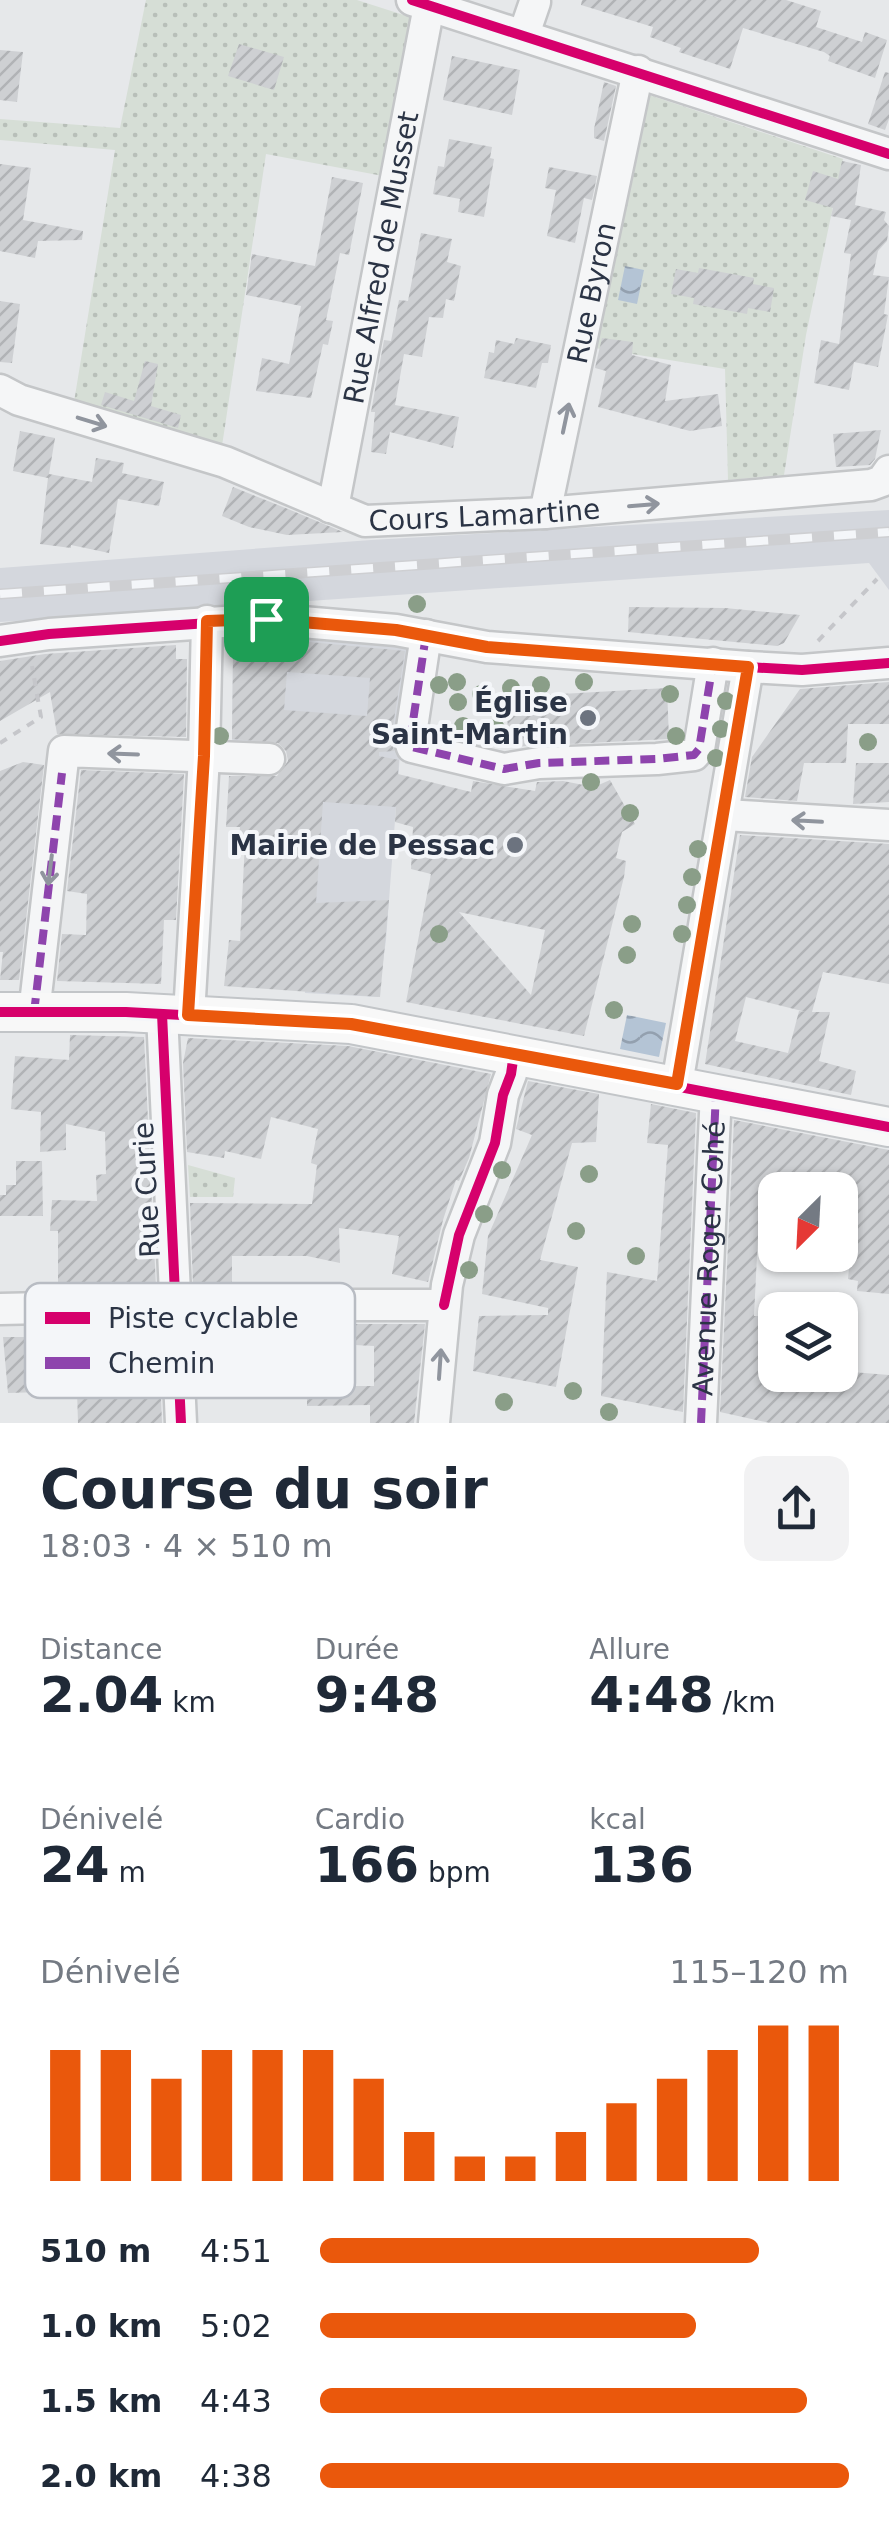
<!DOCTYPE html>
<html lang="fr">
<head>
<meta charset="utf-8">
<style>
	body { margin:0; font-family:"DejaVu Sans",sans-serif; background:#f2f2f3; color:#1f2937; height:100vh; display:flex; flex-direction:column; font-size:38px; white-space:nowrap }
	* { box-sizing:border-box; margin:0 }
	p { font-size:32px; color:#747a83 }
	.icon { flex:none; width:55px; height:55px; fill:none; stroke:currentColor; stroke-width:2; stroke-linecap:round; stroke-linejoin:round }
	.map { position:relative; height:1423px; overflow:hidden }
	.details { display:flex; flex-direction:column; background:#fff; flex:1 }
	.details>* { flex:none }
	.needle { width:65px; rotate:204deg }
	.controls { position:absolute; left:758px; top:1172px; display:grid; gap:20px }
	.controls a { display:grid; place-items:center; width:100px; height:100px; border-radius:20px; background:#fff; box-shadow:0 2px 8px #0004; font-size:50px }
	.pin { position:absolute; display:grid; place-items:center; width:85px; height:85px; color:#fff; margin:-42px; border-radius:20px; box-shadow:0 5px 15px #0006 }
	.round { display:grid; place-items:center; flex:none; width:105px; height:105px; border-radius:20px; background:#f2f2f3 }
	.summary { display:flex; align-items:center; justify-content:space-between; height:170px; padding:0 40px }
	h1 { font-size:55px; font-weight:700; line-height:75px }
	.stats { display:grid; grid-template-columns:repeat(3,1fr); gap:15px; height:170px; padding:10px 40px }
	.stats div { display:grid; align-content:center }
	.stats b { font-size:50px; font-weight:700 }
	.stats small { font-size:28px; font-weight:400 }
	.stats p { font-size:28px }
	.chart { height:280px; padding:20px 40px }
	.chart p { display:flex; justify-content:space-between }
	.chart svg { width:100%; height:180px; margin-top:10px; stroke:#ea580c; stroke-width:6 }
	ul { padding:0 40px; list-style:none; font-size:32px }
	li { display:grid; grid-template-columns:160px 120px 1fr; align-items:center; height:75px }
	li i { height:25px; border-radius:12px; background:#ea580c }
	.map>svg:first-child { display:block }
</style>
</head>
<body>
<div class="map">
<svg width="889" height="1423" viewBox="0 0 889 1423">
	<defs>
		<pattern id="green-dots" width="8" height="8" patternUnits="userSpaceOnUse" patternTransform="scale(2.5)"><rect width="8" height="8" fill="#d6ded6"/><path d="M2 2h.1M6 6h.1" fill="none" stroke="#b8bfb9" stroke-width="1.8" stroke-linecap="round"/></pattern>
		<pattern id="water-waves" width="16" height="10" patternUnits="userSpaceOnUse" patternTransform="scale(2.5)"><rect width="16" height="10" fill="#b4c4d5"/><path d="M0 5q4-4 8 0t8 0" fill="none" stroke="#93a0af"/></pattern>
		<pattern id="building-hatch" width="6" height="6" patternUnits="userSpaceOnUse" patternTransform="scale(2.5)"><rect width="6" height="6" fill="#ced0d3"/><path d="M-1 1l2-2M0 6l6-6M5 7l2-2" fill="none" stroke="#b1b3b6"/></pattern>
	</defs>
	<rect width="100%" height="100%" fill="#e6e8ea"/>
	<g fill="#d4d7dd">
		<polygon points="889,510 889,590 869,563 0,622 0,568 371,540"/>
		<polygon points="285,636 408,648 386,940 378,997 305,993 292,743 232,742 233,656 248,639"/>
	</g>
	<g fill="url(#green-dots)">
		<polygon points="146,0 357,0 413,18 383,176 266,154 222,446 74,402 115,150 0,140 0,119 120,128"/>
		<polygon points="649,95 843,159 806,335 784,475 728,480 725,369 595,348"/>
		<polygon points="188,1165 235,1178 233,1197 190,1197"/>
	</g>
	<g fill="url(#water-waves)">
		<polygon points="625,266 644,270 637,304 618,300"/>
		<polygon points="627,1015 666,1023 659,1057 620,1049"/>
	</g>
	<g fill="url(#building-hatch)" fill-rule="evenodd">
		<polygon points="582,0 786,0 821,11 816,27 862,42 865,32 887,40 875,78 828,61 830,56 824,52 743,28 730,69 679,52 681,48 650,37 653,27 581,5"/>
		<polygon points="239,44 284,57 274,90 228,76"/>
		<polygon points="0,50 23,52 17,102 0,100"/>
		<polygon points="452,56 520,70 512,115 443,100"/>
		<polygon points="885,72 889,73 889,119 885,130 868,124"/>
		<polygon points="604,82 616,86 604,141 594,138 594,129"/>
		<polygon points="449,139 492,147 490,158 494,159 484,217 458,212 460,199 433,194 438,166 444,167"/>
		<polygon points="842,161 861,165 855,205 886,212 884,220 889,226 887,241 878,251 873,275 889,277 884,314 888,315 878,367 854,362 849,390 814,383 821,340 839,344 851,254 844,253 851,220 831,216 833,208 805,200 813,171 838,179"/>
		<polygon points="0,164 31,168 23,220 83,231 82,240 38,241 35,258 0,251"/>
		<polygon points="549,167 597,176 592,200 584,198 575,243 547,236 556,190 545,188"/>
		<polygon points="332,177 363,183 349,255 340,253 326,320 333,321 328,345 323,344 311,398 256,391 262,358 289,364 301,306 246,295 252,254 315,266"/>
		<polygon points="421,233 452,239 447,262 461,266 454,301 446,299 443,318 429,317 422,357 404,354 395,405 459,417 453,448 390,432 386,454 371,452 375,412 371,412 384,340 391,341 399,300 408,301"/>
		<polygon points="699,268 754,278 753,284 774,288 770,312 748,308 747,314 693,304 694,298 671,294 676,269 698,273"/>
		<polygon points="0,301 20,304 12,363 0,362"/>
		<polygon points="516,338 551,345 548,363 542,363 536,388 484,378 489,352 494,353 496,340 514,344"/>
		<polygon points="602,338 633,342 632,355 671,365 665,401 718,394 722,426 690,431 598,407 606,371 595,368"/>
		<polygon points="145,361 158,364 151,406 181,415 178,428 101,405 105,392 134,401"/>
		<polygon points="881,430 875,459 870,465 836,467 833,434"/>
		<polygon points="20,431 55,438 49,474 92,482 96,458 124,463 122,473 164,482 159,506 118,499 109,553 71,545 71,548 40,544 48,478 13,471"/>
		<polygon points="233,487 288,509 343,532 287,535 249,527 222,516"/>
		<polygon points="629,607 725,608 800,615 784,643 777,646 628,632"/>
		<path d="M 267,638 L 405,651 L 391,738 L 394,751 L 379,752 L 379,756 L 399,760 L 398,774 L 471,792 L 473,781 L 535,791 L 537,782 L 541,782 L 563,781 L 594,787 L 610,780 L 635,824 L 622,832 L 616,858 L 626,861 L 624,877 L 584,1036 L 406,1002 L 431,874 L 411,869 L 413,827 L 395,822 L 396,807 L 323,802 L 316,903 L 389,900 L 380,997 L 224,986 L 229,940 L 240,941 L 245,842 L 239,842 L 240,827 L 226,827 L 229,776 L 277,776 L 288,761 L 286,751 L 278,743 L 232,739 L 233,656 L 248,639 ZM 287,672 L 370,678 L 367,716 L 284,710 ZM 459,912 L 545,930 L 531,995 Z"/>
		<polygon points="176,645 176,659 187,659 186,737 57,734 50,692 0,721 0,661 45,654"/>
		<polygon points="889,682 889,724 848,724 846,763 804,763 797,801 745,797 752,757 800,689"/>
		<polygon points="667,688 669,739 509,747 506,697"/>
		<polygon points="23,762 44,765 19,980 0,980 3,952 0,952 0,771"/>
		<polygon points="856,763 889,763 889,802 853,804"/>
		<polygon points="81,770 184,774 176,920 164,920 161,984 57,981 62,934 86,935 87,894 67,891"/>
		<path d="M 740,835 L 889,844 L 889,984 L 823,972 L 812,1012 L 830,1012 L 819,1061 L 856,1071 L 851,1095 L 705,1064 ZM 746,997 L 806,1012 L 799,1011 L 788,1053 L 735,1041 Z"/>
		<polygon points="70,1035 144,1037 156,1287 58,1289 58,1231 50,1231 52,1200 97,1201 96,1175 106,1174 105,1132 66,1124 66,1150 40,1152 41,1112 11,1109 15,1056 69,1060"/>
		<polygon points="188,1038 348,1046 491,1074 469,1158 459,1181 456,1180 443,1220 428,1282 392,1274 399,1236 339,1228 340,1263 307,1256 232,1256 232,1286 193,1286 190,1203 312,1204 317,1165 311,1163 318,1129 271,1117 261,1159 225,1151 224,1158 187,1152 183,1063"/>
		<polygon points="528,1081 599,1094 596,1142 572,1143 540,1260 578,1267 556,1387 473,1371 479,1316 548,1315 548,1308 482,1294 488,1236 532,1135 516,1129"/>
		<polygon points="651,1104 696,1113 683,1412 601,1396 607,1272 657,1281 668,1145 647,1143"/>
		<polygon points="734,1120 889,1150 889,1294 857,1291 858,1281 848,1279 851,1245 840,1244 843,1190 765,1190 764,1235 758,1235 754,1316 763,1316 760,1378 822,1390 823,1375 840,1375 840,1371 889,1375 889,1423 770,1423 720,1412"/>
		<polygon points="16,1161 42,1161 43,1216 0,1216 0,1195 6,1195 6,1185 16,1185"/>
		<polygon points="158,1324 162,1423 78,1423 77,1391 8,1393 3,1337 74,1337 75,1326"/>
		<polygon points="195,1324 425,1324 414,1423 370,1423 370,1405 307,1406 307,1386 374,1386 374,1346 335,1344 334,1347 315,1346 315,1354 225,1358 226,1353 197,1355"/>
	</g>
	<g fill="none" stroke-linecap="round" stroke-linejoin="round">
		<defs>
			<g id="minor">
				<polyline points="412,0 889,154"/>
				<polyline points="524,34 535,2"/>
				<path id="s1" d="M 0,390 L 19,400 L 225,462 L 365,521 L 545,513 L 871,485 L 882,481 L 889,471"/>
				<path id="s2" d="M 330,507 L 335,497 L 429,6"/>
				<path id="s3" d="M 545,513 L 638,71"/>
				<polyline points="426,635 410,741 412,747 504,769 539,763 657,759 694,755 699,749 713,663"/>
				<polyline points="0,641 49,634 267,619 396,630 487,647 748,667 802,670 889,663"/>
				<polyline points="725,815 889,825"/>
				<polyline points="34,1013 64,751 269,759"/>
				<polyline points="162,1014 181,1423"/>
				<polyline points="189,1015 204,757 207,621"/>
				<polyline points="677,1084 748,667"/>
				<polyline points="0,1309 175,1305 444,1305"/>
				<polyline points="434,1423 447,1285 459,1235 495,1143 503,1095 511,1074 514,1053"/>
				<path id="s4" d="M 701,1423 L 716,1092"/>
			</g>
			<polyline id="major" points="0,1012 126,1012 351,1024 889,1127"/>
		</defs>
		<use href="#minor" stroke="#c4c6c8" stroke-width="35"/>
		<use href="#major" stroke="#c2c5c8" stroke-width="42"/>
		<g stroke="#c5c6ca" stroke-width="4" stroke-dasharray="8 8" stroke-linecap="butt">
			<polyline points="818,641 877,579"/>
			<polyline points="0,743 41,717 32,666"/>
		</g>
		<use href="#minor" stroke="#f5f6f7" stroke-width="30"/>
		<use href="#major" stroke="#f8f8f8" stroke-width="38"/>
		<defs>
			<polyline id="rail" points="0,594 889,532"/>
		</defs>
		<use href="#rail" stroke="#cecfd2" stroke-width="11"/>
		<use href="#rail" stroke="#f4f6f9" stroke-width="8" stroke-dasharray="22" stroke-linecap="butt"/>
		<g stroke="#8e44ad" stroke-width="8" stroke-dasharray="15 8" stroke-linecap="butt">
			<polyline points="426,635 410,741 412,747 504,769 539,763 657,759 694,755 699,749 713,663"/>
			<polyline points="34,1013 62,773"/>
			<polyline points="677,1084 725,815"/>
			<polyline points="701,1423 716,1092"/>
		</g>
		<defs>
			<g id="cycleway">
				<polyline points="412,0 889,154"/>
				<polyline points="0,641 49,634 267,619 396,630 487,647 748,667 802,670 889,663"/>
				<polyline points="0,1012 126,1012 351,1024 889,1127"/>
				<polyline points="162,1014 181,1423"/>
				<polyline points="444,1305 459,1235 495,1143 503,1095 511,1074 514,1053"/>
			</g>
		</defs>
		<use href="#cycleway" stroke="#f4f6f9" stroke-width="16"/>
		<use href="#cycleway" stroke="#d6006c" stroke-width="10"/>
	</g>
	<g fill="#8a9e88">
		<circle cx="417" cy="604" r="9"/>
		<circle cx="457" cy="682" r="9"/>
		<circle cx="584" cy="682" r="9"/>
		<circle cx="439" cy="685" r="9"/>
		<circle cx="541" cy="685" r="9"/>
		<circle cx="511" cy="688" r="9"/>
		<circle cx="481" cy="694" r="9"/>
		<circle cx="670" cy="694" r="9"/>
		<circle cx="726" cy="701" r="9"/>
		<circle cx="458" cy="702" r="9"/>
		<circle cx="463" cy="726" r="9"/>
		<circle cx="496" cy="728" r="9"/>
		<circle cx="721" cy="729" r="9"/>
		<circle cx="220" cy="736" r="9"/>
		<circle cx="676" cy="736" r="9"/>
		<circle cx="443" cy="737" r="9"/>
		<circle cx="868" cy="742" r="9"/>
		<circle cx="716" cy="758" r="9"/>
		<circle cx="591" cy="782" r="9"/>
		<circle cx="630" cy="813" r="9"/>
		<circle cx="698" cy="849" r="9"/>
		<circle cx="692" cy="877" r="9"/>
		<circle cx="687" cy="905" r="9"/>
		<circle cx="632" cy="924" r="9"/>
		<circle cx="439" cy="934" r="9"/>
		<circle cx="682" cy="934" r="9"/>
		<circle cx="627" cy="955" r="9"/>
		<circle cx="614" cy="1010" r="9"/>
		<circle cx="502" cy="1170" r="9"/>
		<circle cx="589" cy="1174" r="9"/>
		<circle cx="484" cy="1214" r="9"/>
		<circle cx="576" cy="1231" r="9"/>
		<circle cx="636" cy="1256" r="9"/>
		<circle cx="469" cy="1270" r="9"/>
		<circle cx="573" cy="1391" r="9"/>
		<circle cx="504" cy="1402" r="9"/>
		<circle cx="609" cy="1412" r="9"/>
	</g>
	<defs><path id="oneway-shaft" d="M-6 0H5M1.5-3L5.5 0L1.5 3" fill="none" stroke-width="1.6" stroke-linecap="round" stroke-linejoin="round" transform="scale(2.5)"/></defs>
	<g stroke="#90959e">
		<use href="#oneway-shaft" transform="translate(566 418) rotate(-78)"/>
		<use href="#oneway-shaft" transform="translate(92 422) rotate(17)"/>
		<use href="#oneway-shaft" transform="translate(644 505) rotate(-5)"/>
		<use href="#oneway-shaft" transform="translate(123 754) rotate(-178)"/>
		<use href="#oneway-shaft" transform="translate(807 821) rotate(-177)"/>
		<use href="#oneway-shaft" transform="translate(50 870) rotate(97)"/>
		<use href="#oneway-shaft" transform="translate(440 1364) rotate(-86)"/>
	</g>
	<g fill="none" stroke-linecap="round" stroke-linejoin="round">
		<defs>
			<polygon id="route" points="266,619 396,630 487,647 748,667 677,1084 351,1024 188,1015 204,756 207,621"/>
		</defs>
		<use href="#route" stroke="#fff" stroke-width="20"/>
		<use href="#route" stroke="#ea580c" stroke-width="12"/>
	</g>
	<g fill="#6c737f" stroke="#f4f6f9" stroke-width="4">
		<circle cx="588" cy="718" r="10"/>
		<circle cx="515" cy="845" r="10"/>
	</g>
	<g text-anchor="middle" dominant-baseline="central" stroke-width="8" stroke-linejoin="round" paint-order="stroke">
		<g font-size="28" fill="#2b3445" stroke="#f4f6f9">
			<text stroke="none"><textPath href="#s2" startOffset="255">Rue Alfred de Musset</textPath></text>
			<text stroke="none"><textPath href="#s3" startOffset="225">Rue Byron</textPath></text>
			<text stroke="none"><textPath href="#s1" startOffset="508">Cours Lamartine</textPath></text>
			<text transform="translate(147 1190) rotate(-93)">Rue Curie</text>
			<text stroke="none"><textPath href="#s4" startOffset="165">Avenue Roger Cohé</textPath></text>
		</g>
		<g font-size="28" font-weight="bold" fill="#2b3445" stroke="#f4f6f9" text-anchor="end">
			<text x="568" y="702">Église<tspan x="568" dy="32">Saint-Martin</tspan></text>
			<text x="495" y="845">Mairie de Pessac</text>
		</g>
	</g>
	<rect x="25" y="1283" width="330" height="115" rx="15" fill="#f4f6f9" stroke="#b8bcc3" stroke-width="2.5"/>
	<rect x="45" y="1312" width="45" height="12" fill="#d6006c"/>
	<rect x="45" y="1357" width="45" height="12" fill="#8e44ad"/>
	<g font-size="28" fill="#2b3445">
		<text x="108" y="1328">Piste cyclable</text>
		<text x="108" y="1373">Chemin</text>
	</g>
</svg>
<div class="controls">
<a><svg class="needle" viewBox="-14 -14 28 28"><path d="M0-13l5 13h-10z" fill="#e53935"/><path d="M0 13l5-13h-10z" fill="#747a83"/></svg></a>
<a><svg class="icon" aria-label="layers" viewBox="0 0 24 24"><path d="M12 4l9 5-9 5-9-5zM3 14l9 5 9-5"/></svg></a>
</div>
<div class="pin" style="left:266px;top:619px;background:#1e9e55"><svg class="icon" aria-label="arrive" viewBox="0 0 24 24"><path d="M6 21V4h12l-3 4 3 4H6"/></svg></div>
</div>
<section class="details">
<div class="summary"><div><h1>Course du soir</h1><p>18:03 · 4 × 510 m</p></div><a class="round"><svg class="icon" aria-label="share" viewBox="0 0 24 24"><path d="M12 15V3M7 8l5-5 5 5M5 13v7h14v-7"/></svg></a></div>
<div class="stats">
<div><p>Distance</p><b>2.04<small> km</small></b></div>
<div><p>Durée</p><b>9:48</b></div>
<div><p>Allure</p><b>4:48<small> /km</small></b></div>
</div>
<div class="stats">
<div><p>Dénivelé</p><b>24<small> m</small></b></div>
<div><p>Cardio</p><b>166<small> bpm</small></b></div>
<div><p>kcal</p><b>136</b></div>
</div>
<div class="chart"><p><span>Dénivelé</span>115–120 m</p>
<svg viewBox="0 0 160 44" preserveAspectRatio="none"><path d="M5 44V12M15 44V12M25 44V19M35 44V12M45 44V12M55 44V12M65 44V19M75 44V32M85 44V38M95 44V38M105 44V32M115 44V25M125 44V19M135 44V12M145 44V6M155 44V6"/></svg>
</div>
<ul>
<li><b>510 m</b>4:51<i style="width:83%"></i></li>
<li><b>1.0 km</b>5:02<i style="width:71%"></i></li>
<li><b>1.5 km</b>4:43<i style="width:92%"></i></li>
<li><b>2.0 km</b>4:38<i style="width:100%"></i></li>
</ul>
</section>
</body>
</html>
